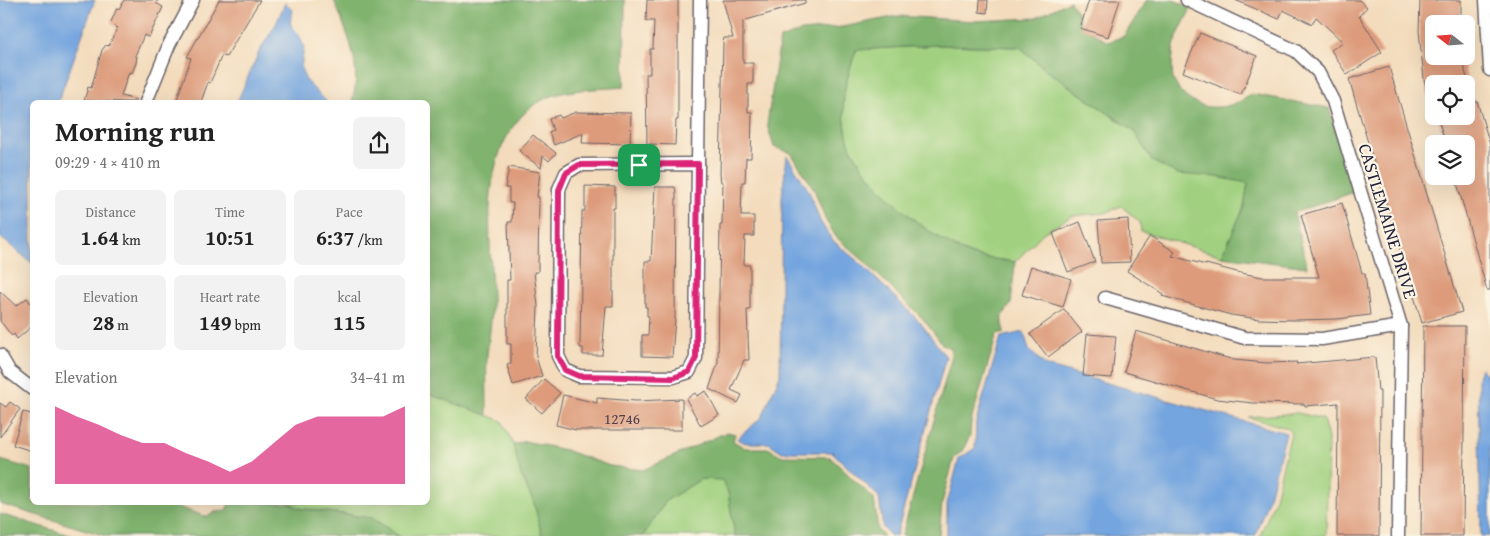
<!DOCTYPE html>
<html lang="en">
<head>
<meta charset="utf-8">
<style>
	body { margin:0; font-family:"Gentium Book Plus",serif; background:#f2f2f2; color:#222; height:100vh; display:flex; flex-direction:column; font-size:19px; white-space:nowrap }
	* { box-sizing:border-box; margin:0 }
	p { font-size:16px; color:#767676 }
	.icon { flex:none; width:28px; height:28px; fill:none; stroke:currentColor; stroke-width:2; stroke-linecap:round; stroke-linejoin:round }
	.map { position:relative; flex:1; overflow:hidden }
	.side { position:absolute; left:30px; top:100px; width:400px; height:405px; display:flex; flex-direction:column; background:#fff; border-radius:8px; box-shadow:0 5px 20px #0002 }
	.side>* { flex:none }
	.needle { width:32px; rotate:287deg }
	.buttons { position:absolute; left:1425px; top:15px; display:grid; gap:10px }
	.buttons a { display:grid; place-items:center; width:50px; height:50px; border-radius:8px; background:#fff; box-shadow:0 5px 20px #0002; font-size:25px }
	.pin { position:absolute; display:grid; place-items:center; width:42px; height:42px; color:#fff; margin:-21px; border-radius:10px; box-shadow:0 2px 8px #0006 }
	.round { display:grid; place-items:center; flex:none; width:52px; height:52px; border-radius:8px; background:#f2f2f2 }
	.head { display:flex; align-items:center; justify-content:space-between; height:85px; padding:0 25px }
	h1 { font-size:28px; font-weight:700; line-height:38px }
	.metrics { display:grid; grid-template-columns:repeat(3,1fr); gap:8px; height:85px; padding:5px 25px }
	.metrics div { display:grid; align-content:center; border-radius:8px; background:#f2f2f2; text-align:center }
	.metrics b { font-size:21px; font-weight:700 }
	.metrics small { font-size:14px; font-weight:400 }
	.metrics p { font-size:14px }
	.chart { height:140px; padding:10px 25px }
	.chart p { display:flex; justify-content:space-between }
	.chart svg { width:100%; height:90px; margin-top:5px; fill:#db2777; opacity:.7 }
	.map>svg:first-child { display:block }
</style>
</head>
<body>
<div class="map">
<svg width="1490" height="536" viewBox="0 0 1490 536">
	<rect width="100%" height="100%" fill="#fcf5e5"/>
	<filter id="ink" filterUnits="userSpaceOnUse"><feTurbulence type="fractalNoise" baseFrequency=".02" numOctaves="2"/><feDisplacementMap in="SourceGraphic" scale="10" xChannelSelector="R" yChannelSelector="G"/><feConvolveMatrix kernelMatrix="1 2 1 2 8 2 1 2 1" color-interpolation-filters="sRGB"/></filter>
	<filter id="wash" filterUnits="userSpaceOnUse"><feTurbulence type="fractalNoise" baseFrequency=".0096" numOctaves="4" result="noise"/><feDisplacementMap in="SourceGraphic" scale="20" xChannelSelector="R" yChannelSelector="G"/><feGaussianBlur stdDeviation="1.12" result="paint"/><feColorMatrix in="noise" values="0 0 0 0 0 0 0 0 0 0 0 0 0 0 0 0 0 1.4 0 .05"/><feComposite in="paint" operator="in"/></filter>
	<g filter="url(#wash)">
		<rect width="100%" height="100%" fill="#f3dbbc"/>
		<g fill="#a1d180" stroke="#627a5e">
			<path d="M 939,45 L 1020,47 L 1047,71 L 1134,131 L 1152,161 L 1248,183 L 1244,207 L 1222,256 L 1141,231 L 1140,222 L 1121,206 L 1105,213 L 1072,216 L 1043,233 L 1015,262 C 1000,259 981,259 967,253 C 927,236 873,189 852,150 C 847,141 845,124 844,113 C 841,92 850,70 856,50 Z"/>
			<polygon points="428,394 456,402 502,421 514,446 521,475 534,503 542,536 399,536 372,518 299,508 289,503 428,502"/>
			<polygon points="1298,413 1323,419 1328,438 1326,536 1260,536 1274,502 1291,433 1287,428 1248,417"/>
			<polygon points="701,479 722,479 728,492 735,536 643,536 665,501"/>
		</g>
		<g fill="#80b36e" stroke="#516a54">
			<path d="M 334,0 L 625,0 L 624,87 C 593,90 554,87 529,109 C 474,157 493,245 492,308 C 491,324 489,339 487,354 C 486,374 487,395 487,415 L 428,394 L 428,102 L 352,102 C 363,65 347,34 334,0 Z"/>
			<path d="M 1147,0 L 1174,0 L 1191,8 C 1185,22 1173,40 1173,55 C 1172,62 1171,75 1174,81 C 1190,114 1227,113 1252,94 L 1329,108 L 1354,192 L 1294,213 L 1307,267 L 1222,256 L 1244,207 L 1248,183 L 1216,177 L 1177,174 L 1152,161 L 1134,131 L 1047,71 L 1020,47 L 939,45 L 856,50 C 850,70 841,92 844,113 C 845,124 847,141 852,150 C 873,189 927,236 967,253 C 981,259 1000,259 1015,262 L 1011,304 L 1002,317 L 1004,332 L 997,334 L 971,421 L 970,436 L 962,451 L 954,458 L 942,503 L 939,536 L 902,536 L 951,359 L 951,348 L 943,345 L 923,319 L 863,260 L 836,237 L 825,219 L 814,189 L 791,153 L 774,147 L 767,125 L 780,39 L 802,31 L 842,27 L 898,16 L 975,21 L 1036,18 L 1070,1 L 1077,12 L 1081,26 L 1108,42 L 1124,36 Z"/>
			<polygon points="727,432 735,434 733,441 745,448 768,448 782,456 830,457 874,499 878,530 884,536 735,536 728,492 722,480 701,479 666,501 643,536 542,536 534,503 521,475 513,445 525,441 565,450 610,466 643,470"/>
			<polygon points="0,460 32,469 32,502 167,503 207,517 215,512 226,511 229,503 289,503 299,508 372,518 399,536 106,536 0,504"/>
			<polygon points="0,514 73,536 0,536"/>
		</g>
		<g fill="#75a5df" stroke="#4c648d">
			<polygon points="0,0 95,0 58,102 32,102 32,263 0,237"/>
			<polygon points="285,3 293,10 290,23 300,37 304,47 301,68 306,81 327,102 237,102 259,52 276,24"/>
			<polygon points="787,156 809,191 820,221 832,240 860,263 920,322 946,357 896,536 891,536 883,528 879,497 832,452 782,452 769,443 746,443 737,439 762,417 780,375 782,196"/>
			<polygon points="1024,332 1029,350 1046,366 1286,433 1268,500 1255,536 945,536 947,529 947,504 959,459 975,448 976,422 1001,337"/>
			<polygon points="1481,368 1487,375 1490,387 1490,536 1481,536 1478,377"/>
		</g>
		<g id="blocks">
			<g fill="#dd9b7c">
				<polygon points="124,0 158,0 156,3 163,7 150,35 148,37 144,35 135,56 137,56 136,63 132,73 129,72 121,96 136,100 136,102 84,101 88,87 91,88 102,50 106,45 109,46 117,28 111,22 117,8 119,9"/>
				<polygon points="219,0 260,0 226,57 222,55 210,83 208,82 201,102 176,102 191,58 187,57"/>
				<polygon points="647,0 678,0 678,120 676,120 675,145 647,144 646,74 650,74 650,49 653,49 654,21 646,21"/>
				<polygon points="723,0 805,0 805,3 743,21 743,63 753,63 753,84 748,84 748,112 752,112 751,158 746,158 745,182 742,182 741,216 754,216 754,236 745,236 744,265 750,265 750,310 747,310 749,360 744,360 731,390 742,395 738,403 709,389 718,363 720,225 722,225 723,182 721,182 720,174 723,43 724,38 733,38"/>
				<polygon points="980,0 988,0 987,13 979,12"/>
				<polygon points="1089,0 1120,0 1108,37 1080,28"/>
				<polygon points="1235,0 1359,0 1367,7 1359,16 1382,52 1347,75 1331,50 1343,42 1316,17 1312,24 1283,10 1279,19"/>
				<polygon points="1420,0 1461,0 1461,24 1434,24 1434,56 1464,56 1465,71 1474,102 1477,101 1490,145 1490,290 1487,290 1455,176 1466,176 1466,144 1446,144 1437,116 1466,116 1466,84 1434,84 1434,105 1431,105 1424,79 1419,31"/>
				<polygon points="1200,33 1257,56 1241,95 1183,72"/>
				<polygon points="1389,67 1462,312 1422,323 1349,79"/>
				<polygon points="576,112 631,113 630,144 582,143 583,133 554,145 549,132 553,130 549,119 559,115 561,118"/>
				<polygon points="533,135 556,153 549,161 543,156 541,168 519,151"/>
				<polygon points="509,167 540,172 537,197 539,197 538,272 534,272 538,306 536,357 542,376 513,385 507,365 511,364 511,344 507,344 507,280 510,280 508,222 512,222 513,203 509,203 509,188 505,188"/>
				<polygon points="585,186 615,187 615,208 613,208 613,306 606,306 602,355 583,355 583,348 580,348 582,211 585,211"/>
				<polygon points="655,187 675,187 676,193 675,319 672,357 642,356 642,335 648,335 649,316 647,316 647,307 645,307 645,261 651,261"/>
				<polygon points="1342,203 1362,273 1365,273 1370,315 1337,319 1295,320 1259,319 1231,315 1162,296 1163,294 1127,271 1150,236 1175,252 1172,256 1206,265 1206,264 1241,273 1262,277 1319,277 1301,215"/>
				<polygon points="1128,219 1130,262 1101,263 1098,221"/>
				<polygon points="1080,222 1095,262 1068,272 1053,233"/>
				<polygon points="1031,266 1071,279 1063,307 1022,295"/>
				<polygon points="0,291 16,306 27,298 32,305 32,326 17,339 14,334 12,336 0,321"/>
				<polygon points="1064,309 1082,332 1048,357 1030,334"/>
				<polygon points="1423,326 1465,326 1463,536 1421,536"/>
				<polygon points="1136,331 1234,360 1267,363 1297,362 1296,364 1375,357 1378,391 1380,391 1379,536 1337,536 1338,403 1305,406 1304,404 1253,403 1217,399 1124,372"/>
				<polygon points="1087,334 1116,336 1112,378 1083,376"/>
				<polygon points="544,379 560,393 542,413 526,399"/>
				<polygon points="706,391 719,415 701,426 686,399 695,393 697,396"/>
				<polygon points="563,395 597,403 597,398 636,401 682,399 682,430 576,430 556,425"/>
				<polygon points="10,402 20,409 0,437 0,403 6,407"/>
				<polygon points="23,412 32,414 32,451 13,445"/>
			</g>
		</g>
	</g>
	<g filter="url(#ink)">
		<use href="#blocks" fill-opacity="0" stroke="#6b6368" stroke-width="1"/>
		<g fill="none" stroke-linecap="round" stroke-linejoin="round">
			<defs>
				<g id="minor">
					<polyline points="1187,0 1296,51 1318,72 1333,101 1401,326 1398,536"/>
					<polyline points="1486,0 1490,70"/>
					<polyline points="146,102 169,45 193,0"/>
					<polygon points="698,164 696,358 689,372 673,377 579,376 565,370 558,356 559,189 566,173 579,165"/>
					<polyline points="698,164 700,0"/>
					<polyline points="1105,298 1245,338 1322,339 1401,326"/>
					<polyline points="0,355 10,372 32,389"/>
				</g>
			</defs>
			<use href="#minor" stroke="#6b6368" stroke-width="15"/>
			<use href="#minor" stroke="#fff" stroke-width="12"/>
		</g>
	</g>
	<g fill="none" stroke-linecap="round" stroke-linejoin="round" filter="url(#ink)">
		<defs>
			<polygon id="route" points="698,164 696,358 689,372 673,378 579,376 565,370 558,356 559,190 566,173 579,165"/>
		</defs>
		<use href="#route" stroke="#fff" stroke-width="10"/>
		<use href="#route" stroke="#db2777" stroke-width="6"/>
	</g>
	<g text-anchor="middle" dominant-baseline="central" stroke-width="4.5" stroke-linejoin="round" paint-order="stroke">
		<g font-size="15" fill="#51404b">
			<text x="622" y="418">12746</text>
		</g>
		<g font-size="18" fill="#22223b" stroke="#fcf5e5">
			<text transform="translate(1388 221) rotate(73)">CASTLEMAINE DRIVE</text>
		</g>
	</g>
</svg>
<div class="buttons">
<a><svg class="needle" viewBox="-14 -14 28 28"><path d="M0-13l5 13h-10z" fill="#e53935"/><path d="M0 13l5-13h-10z" fill="#767676"/></svg></a>
<a><svg class="icon" aria-label="locate" viewBox="0 0 24 24"><circle cx="12" cy="12" r="6"/><path d="M12 2v4M12 18v4M2 12h4M18 12h4"/></svg></a>
<a><svg class="icon" aria-label="layers" viewBox="0 0 24 24"><path d="M12 4l9 5-9 5-9-5zM3 14l9 5 9-5"/></svg></a>
</div>
<div class="pin" style="left:639px;top:165px;background:#1e9e55"><svg class="icon" aria-label="arrive" viewBox="0 0 24 24"><path d="M6 21V4h12l-3 4 3 4H6"/></svg></div>
<section class="side">
<div class="head"><div><h1>Morning run</h1><p>09:29 · 4 × 410 m</p></div><a class="round"><svg class="icon" aria-label="share" viewBox="0 0 24 24"><path d="M12 15V3M7 8l5-5 5 5M5 13v7h14v-7"/></svg></a></div>
<div class="metrics">
<div><p>Distance</p><b>1.64<small> km</small></b></div>
<div><p>Time</p><b>10:51</b></div>
<div><p>Pace</p><b>6:37<small> /km</small></b></div>
</div>
<div class="metrics">
<div><p>Elevation</p><b>28<small> m</small></b></div>
<div><p>Heart rate</p><b>149<small> bpm</small></b></div>
<div><p>kcal</p><b>115</b></div>
</div>
<div class="chart"><p><span>Elevation</span>34–41 m</p>
<svg viewBox="0 0 160 44" preserveAspectRatio="none"><path d="M0 44V6L10 11L20 15L30 20L40 24L50 24L60 29L70 33L80 38L90 33L100 24L110 15L120 11L130 11L140 11L150 11L160 6V44z"/></svg>
</div>
</section>
</div>
</body>
</html>
